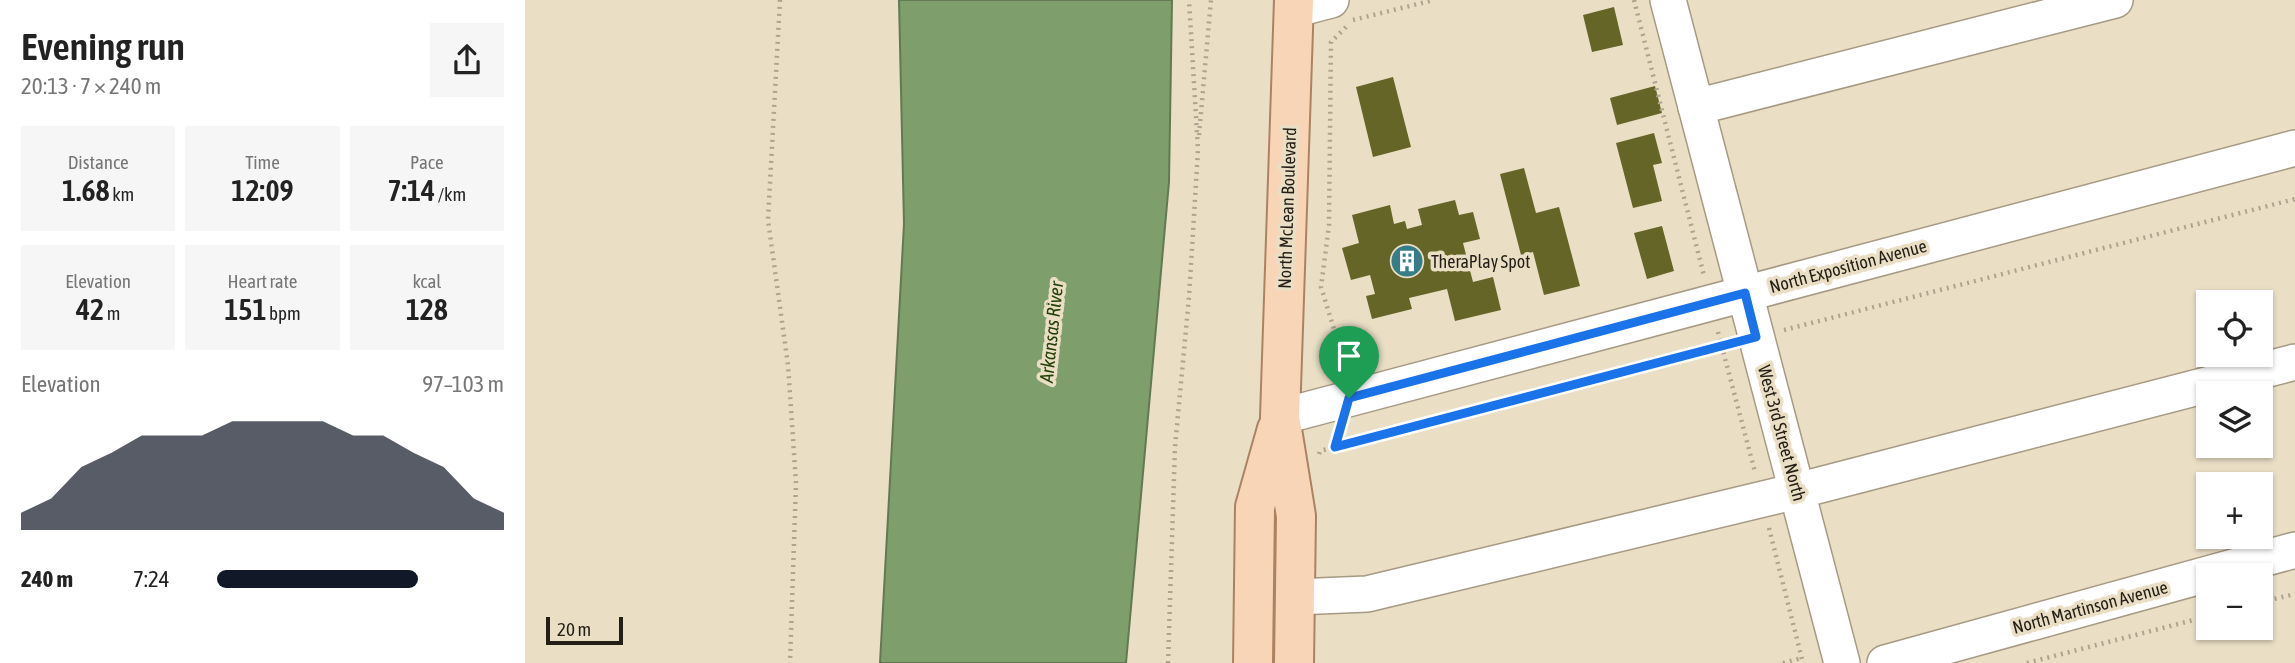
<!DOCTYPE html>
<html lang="en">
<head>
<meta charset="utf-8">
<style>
	body { margin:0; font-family:"Asap Condensed",sans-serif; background:#f6f6f6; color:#222; height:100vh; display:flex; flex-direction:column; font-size:26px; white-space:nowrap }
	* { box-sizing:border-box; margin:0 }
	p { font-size:23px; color:#767676 }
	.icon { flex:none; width:38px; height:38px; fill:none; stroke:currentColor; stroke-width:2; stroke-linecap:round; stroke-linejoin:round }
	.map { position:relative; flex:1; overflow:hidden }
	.sheet { display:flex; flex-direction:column; background:#fff; width:525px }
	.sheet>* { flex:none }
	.tools { position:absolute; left:1671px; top:290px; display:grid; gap:14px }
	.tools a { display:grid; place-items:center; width:77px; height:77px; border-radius:0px; background:#fff; box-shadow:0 2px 5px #0004; font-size:35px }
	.scale { position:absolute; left:21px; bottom:18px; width:77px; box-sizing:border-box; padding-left:7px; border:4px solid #231f16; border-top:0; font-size:19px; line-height:24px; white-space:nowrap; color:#231f16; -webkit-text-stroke:5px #eadec5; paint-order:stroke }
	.pin { position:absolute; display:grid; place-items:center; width:60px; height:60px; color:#fff; margin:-72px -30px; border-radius:50% 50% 50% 0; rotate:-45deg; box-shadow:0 0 7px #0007 }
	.pin .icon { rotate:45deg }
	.round { display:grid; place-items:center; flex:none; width:74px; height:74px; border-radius:0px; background:#f6f6f6 }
	.head { display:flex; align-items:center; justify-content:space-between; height:119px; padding:0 21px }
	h1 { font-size:38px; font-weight:600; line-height:52px }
	.stats { display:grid; grid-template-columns:repeat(3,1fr); gap:10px; height:119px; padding:7px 21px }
	.stats div { display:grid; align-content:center; border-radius:0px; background:#f6f6f6; text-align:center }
	.stats b { font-size:30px; font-weight:600 }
	.stats small { font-size:19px; font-weight:400 }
	.stats p { font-size:19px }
	.chart { height:196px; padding:14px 21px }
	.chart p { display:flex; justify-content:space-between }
	.chart svg { width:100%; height:126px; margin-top:7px; fill:#111827; opacity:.7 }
	ul { padding:0 21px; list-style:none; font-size:23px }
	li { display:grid; grid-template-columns:112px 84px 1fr; align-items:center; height:52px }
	li i { height:18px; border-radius:9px; background:#111827 }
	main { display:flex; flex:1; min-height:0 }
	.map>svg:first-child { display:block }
</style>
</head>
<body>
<main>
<section class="sheet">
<div class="head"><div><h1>Evening run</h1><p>20:13 · 7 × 240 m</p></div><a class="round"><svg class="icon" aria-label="share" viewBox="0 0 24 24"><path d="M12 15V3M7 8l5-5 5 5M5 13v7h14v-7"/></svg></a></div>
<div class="stats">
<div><p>Distance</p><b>1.68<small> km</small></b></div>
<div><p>Time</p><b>12:09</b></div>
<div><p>Pace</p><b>7:14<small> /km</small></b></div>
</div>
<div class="stats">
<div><p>Elevation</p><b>42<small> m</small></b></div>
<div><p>Heart rate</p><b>151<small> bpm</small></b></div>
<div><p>kcal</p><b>128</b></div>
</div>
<div class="chart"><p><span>Elevation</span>97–103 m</p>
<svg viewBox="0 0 160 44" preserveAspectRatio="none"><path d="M0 44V38L10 33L20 22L30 17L40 11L50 11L60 11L70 6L80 6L90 6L100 6L110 11L120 11L130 17L140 22L150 33L160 38V44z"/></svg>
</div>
<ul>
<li><b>240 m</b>7:24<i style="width:70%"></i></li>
</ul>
</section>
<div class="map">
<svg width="1770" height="663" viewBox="0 0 1770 663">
	<rect width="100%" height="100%" fill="#eadec5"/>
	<polygon fill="#7e9f6b" stroke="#637952" stroke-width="2" points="374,0 647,0 644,182 601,663 355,663 379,224"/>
	<g fill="#656528">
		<polygon points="1089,7 1098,45 1067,52 1058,15"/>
		<polygon points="868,77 886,147 848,157 831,87"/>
		<polygon points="1130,86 1137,113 1092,125 1085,98"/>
		<polygon points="1129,133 1137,163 1128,165 1137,201 1108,208 1091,143"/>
		<polygon points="999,168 1011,213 1034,207 1055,286 1019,295 1008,252 996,255 975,174"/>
		<polygon points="930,200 934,215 948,212 955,239 938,243 948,282 968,277 976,310 930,321 922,289 884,298 887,309 847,319 841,296 850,294 845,275 826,280 817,248 834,243 827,215 865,205 869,224 880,221 882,229 897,225 893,209"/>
		<polygon points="1137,226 1149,271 1122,279 1109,233"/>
	</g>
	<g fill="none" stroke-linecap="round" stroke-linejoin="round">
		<defs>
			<g id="minor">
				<polyline points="1143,0 1317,663"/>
				<polyline points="768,10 806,0"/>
				<polyline points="1171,107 1590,0"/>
				<polyline points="755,417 1770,148"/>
				<polyline points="770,597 842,594 1272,491 1770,362"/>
				<polyline points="1360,663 1770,550"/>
			</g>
			<g id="major">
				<polyline points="769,0 755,417 771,516 769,663"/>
				<polyline points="728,663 730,507 752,429"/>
			</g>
		</defs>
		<use href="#minor" stroke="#a69a83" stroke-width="38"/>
		<use href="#major" stroke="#ac8361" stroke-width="42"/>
		<g stroke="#aea590" stroke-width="4.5" stroke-dasharray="2 5" stroke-linecap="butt">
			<polyline points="255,0 243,220 263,365 271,483 265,663"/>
			<polyline points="1109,0 1179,276"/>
			<polyline points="828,20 909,0"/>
			<polyline points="821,27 806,42 804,225 796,287 821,368"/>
			<polyline points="674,135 686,0"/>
			<polyline points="1259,330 1770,199"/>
			<polyline points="1193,332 1230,472"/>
			<polyline points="810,447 815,430"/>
			<polyline points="794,454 795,451 1203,345"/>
			<polyline points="1244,528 1278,663"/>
			<polyline points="1736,602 1770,594"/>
			<polyline points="643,663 650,447 664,297 673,150 664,0"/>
			<polyline points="1258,663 1277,658"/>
			<polyline points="1502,663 1684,616"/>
		</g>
		<use href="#minor" stroke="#fff" stroke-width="35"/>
		<use href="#major" stroke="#f9d5b8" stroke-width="38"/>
	</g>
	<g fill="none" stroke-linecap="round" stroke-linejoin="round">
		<defs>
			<polygon id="route" points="1220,293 1231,337 810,447 824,398"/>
		</defs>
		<use href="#route" stroke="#fff" stroke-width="14"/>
		<use href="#route" stroke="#1a73e8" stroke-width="9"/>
	</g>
	<defs>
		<symbol id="building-disc" viewBox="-11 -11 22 22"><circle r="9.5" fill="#367d88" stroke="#eadec5"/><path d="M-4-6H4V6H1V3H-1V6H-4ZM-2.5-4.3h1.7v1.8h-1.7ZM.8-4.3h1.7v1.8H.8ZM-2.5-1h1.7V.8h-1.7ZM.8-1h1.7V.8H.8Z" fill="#fff"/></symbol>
	</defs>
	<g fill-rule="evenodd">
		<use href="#building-disc" x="863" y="242" width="38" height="38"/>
	</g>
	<g text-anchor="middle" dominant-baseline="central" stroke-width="7" stroke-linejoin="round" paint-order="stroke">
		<g font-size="18" fill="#231f16" stroke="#eadec5">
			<text transform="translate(762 208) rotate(-88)">North McLean Boulevard</text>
			<text transform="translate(1323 266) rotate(-15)">North Exposition Avenue</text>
			<text transform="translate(1257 433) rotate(75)">West 3rd Street North</text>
			<text transform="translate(1565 607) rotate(-15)">North Martinson Avenue</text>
		</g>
		<g font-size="18" fill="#231f16" stroke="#eadec5" text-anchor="start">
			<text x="906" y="261">TheraPlay Spot</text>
		</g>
		<g font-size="19" font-style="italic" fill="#224007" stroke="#eadec5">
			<text transform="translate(526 332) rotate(-84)">Arkansas River</text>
		</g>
	</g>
</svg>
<div class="tools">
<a><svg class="icon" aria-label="locate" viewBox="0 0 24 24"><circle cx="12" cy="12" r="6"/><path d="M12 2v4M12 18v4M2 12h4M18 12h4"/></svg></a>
<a><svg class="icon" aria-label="layers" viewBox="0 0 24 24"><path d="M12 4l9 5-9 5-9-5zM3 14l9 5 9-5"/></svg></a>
<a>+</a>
<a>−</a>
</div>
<div class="scale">20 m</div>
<div class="pin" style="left:824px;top:398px;background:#1e9e55"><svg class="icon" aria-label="arrive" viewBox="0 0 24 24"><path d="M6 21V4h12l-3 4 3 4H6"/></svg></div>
</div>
</main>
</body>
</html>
